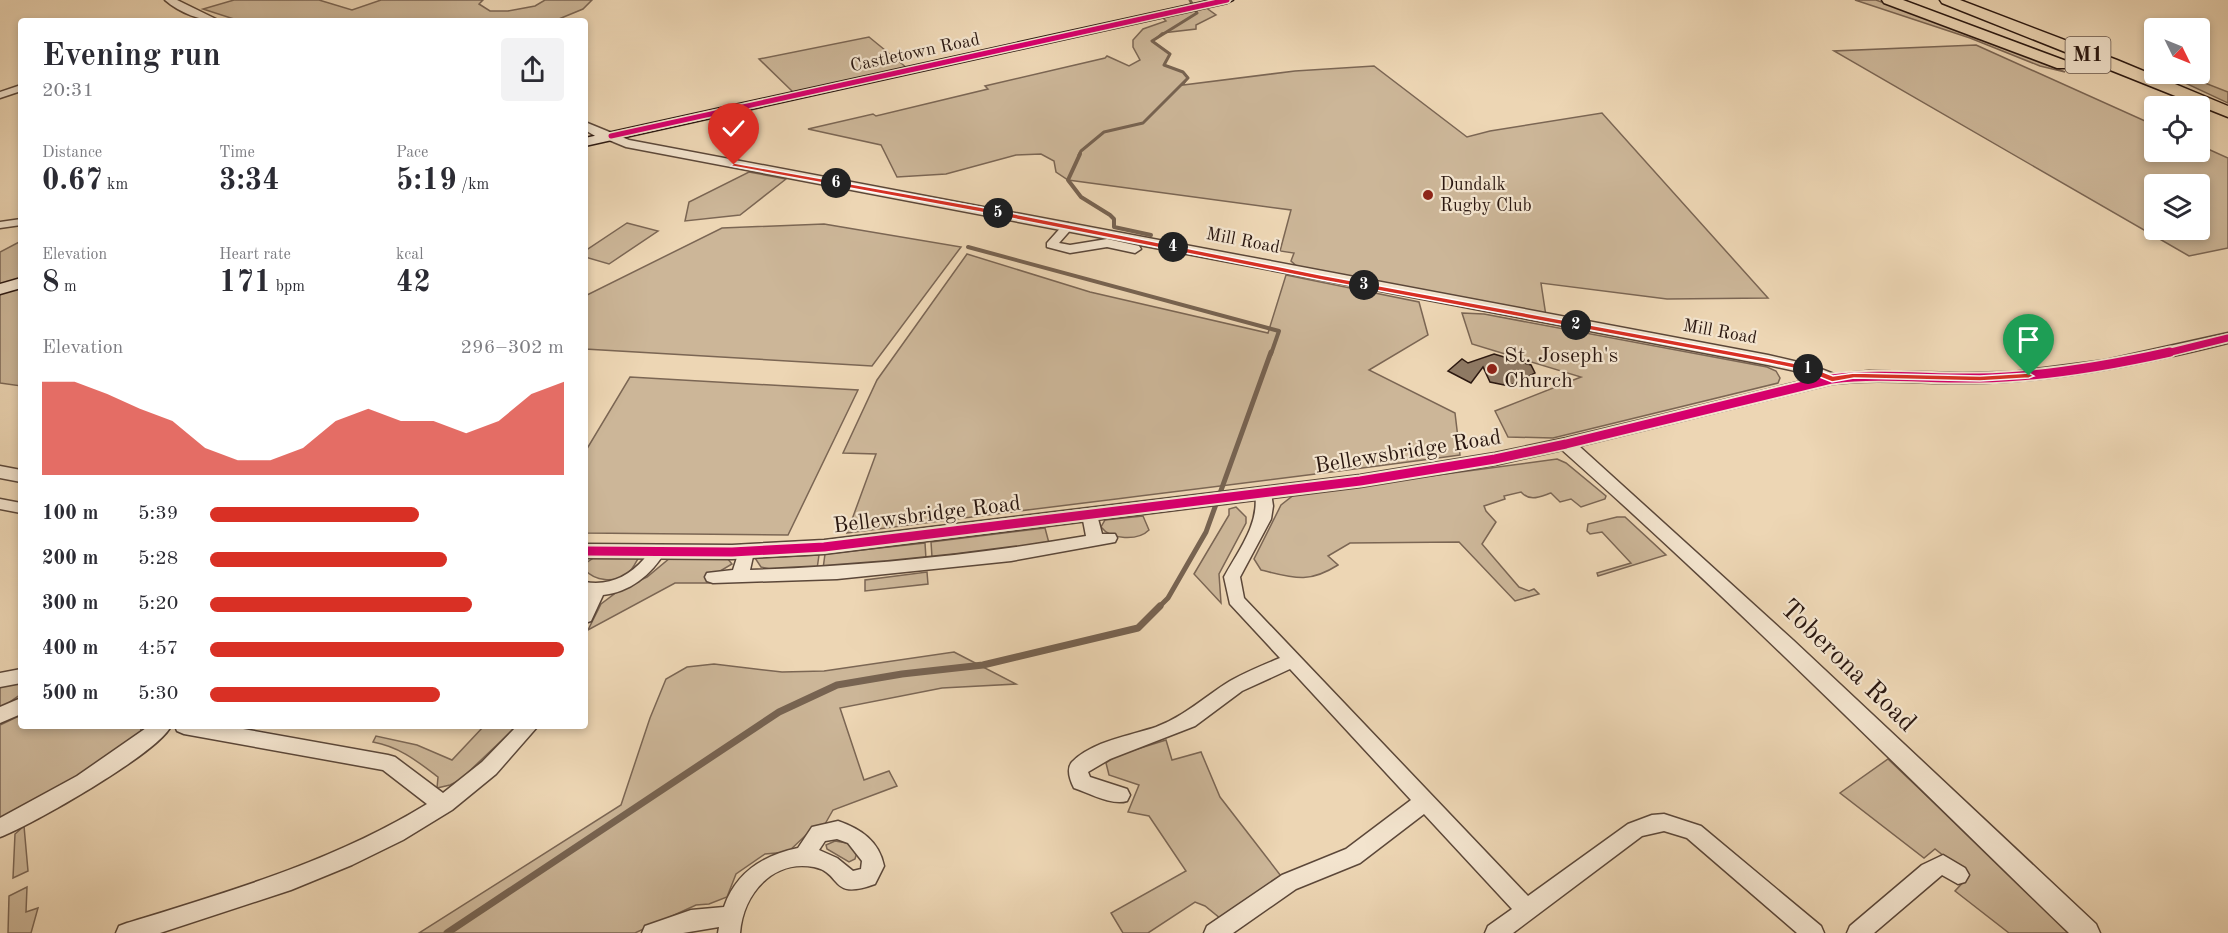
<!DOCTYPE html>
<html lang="en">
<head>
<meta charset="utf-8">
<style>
	body { margin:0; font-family:"Old Standard TT",serif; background:#f2f2f3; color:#2b2b33; height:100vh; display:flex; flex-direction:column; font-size:22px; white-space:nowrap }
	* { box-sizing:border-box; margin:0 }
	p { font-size:20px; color:#7c7c81 }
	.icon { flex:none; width:33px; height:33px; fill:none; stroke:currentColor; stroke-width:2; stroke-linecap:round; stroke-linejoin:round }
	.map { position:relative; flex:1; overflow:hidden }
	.sheet { position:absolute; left:18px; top:18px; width:570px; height:711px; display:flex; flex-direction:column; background:#fff; border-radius:6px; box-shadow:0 3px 9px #0003 }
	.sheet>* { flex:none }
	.needle { width:39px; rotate:133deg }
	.fabs { position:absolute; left:2144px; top:18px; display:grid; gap:12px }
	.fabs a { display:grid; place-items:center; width:66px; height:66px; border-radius:6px; background:#fff; box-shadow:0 3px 9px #0003; font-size:30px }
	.pin { position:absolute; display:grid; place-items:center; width:51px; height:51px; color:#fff; margin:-62px -26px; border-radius:50% 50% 50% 0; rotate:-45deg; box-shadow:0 0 6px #0007 }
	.pin .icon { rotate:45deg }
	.km { position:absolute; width:30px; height:30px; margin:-15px; border-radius:50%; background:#222; color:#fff; font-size:16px; line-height:30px; text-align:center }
	.round { display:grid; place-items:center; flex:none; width:63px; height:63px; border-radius:6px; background:#f2f2f3 }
	.summary { display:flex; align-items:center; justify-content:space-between; height:102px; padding:0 24px }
	h1 { font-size:33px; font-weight:600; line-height:45px }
	.stats { display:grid; grid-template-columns:repeat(3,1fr); gap:9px; height:102px; padding:6px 24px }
	.stats div { display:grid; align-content:center }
	.stats b { font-size:30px; font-weight:600 }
	.stats small { font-size:16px; font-weight:400 }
	.stats p { font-size:16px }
	.chart { height:168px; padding:12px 24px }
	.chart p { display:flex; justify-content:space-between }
	.chart svg { width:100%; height:108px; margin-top:6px; fill:#d93025; opacity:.7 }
	ul { padding:0 24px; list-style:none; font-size:20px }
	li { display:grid; grid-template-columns:96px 72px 1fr; align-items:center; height:45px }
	li i { height:15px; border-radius:8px; background:#d93025 }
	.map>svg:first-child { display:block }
</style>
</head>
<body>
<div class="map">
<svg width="2228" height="933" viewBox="0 0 2228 933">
	<rect width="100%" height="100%" fill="#edd6b4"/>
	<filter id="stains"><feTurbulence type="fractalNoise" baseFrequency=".00333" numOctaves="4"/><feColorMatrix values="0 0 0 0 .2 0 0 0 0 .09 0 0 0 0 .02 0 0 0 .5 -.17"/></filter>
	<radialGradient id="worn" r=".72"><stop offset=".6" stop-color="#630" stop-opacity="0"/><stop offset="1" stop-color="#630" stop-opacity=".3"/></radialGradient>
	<g fill="#ccb698" stroke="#7b6654" stroke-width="1.5" fill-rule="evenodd">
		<polygon points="234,0 319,0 352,10 381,0 483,0 479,4 490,11 508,11 535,6 545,0 592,0 583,9 554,21 240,21 203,9"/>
		<polygon points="1855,0 1876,0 1997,44 2065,72 2040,66 1970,38"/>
		<polygon points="1205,7 1216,15 1196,25 1196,29 1162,33 1153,41 1170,54 1164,65 1183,72 1188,78 1183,85 1295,71 1374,66 1467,137 1490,131 1602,113 1768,298 1667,299 1541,283 1546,316 1301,270 1291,261 1294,253 1280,251 1291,210 1068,180 1056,172 1054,161 1041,154 1016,155 946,174 897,177 881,145 808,129 873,114 876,116 988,89 985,86 1105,58 1107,56 1129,66 1140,60 1133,47 1133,40 1143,29 1166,21 1162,17"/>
		<polygon points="869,37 907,68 793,92 759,59"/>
		<path d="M 1976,45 L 2154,125 L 2154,152 L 2199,152 L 2199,145 L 2228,158 L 2228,248 L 2189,256 L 1834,51 ZM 2154,184 L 2199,184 L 2199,230 L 2154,230 Z"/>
		<polygon points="2166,74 2182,74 2228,92 2228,103"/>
		<polygon points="749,172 786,179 740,215 685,221 689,202"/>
		<polygon points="627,223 658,231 609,264 585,257 585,251"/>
		<polygon points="824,224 961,247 872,366 585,349 585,296 722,228"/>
		<polygon points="21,241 21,279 0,285 0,252"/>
		<path d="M 967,254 L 1090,292 L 1268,333 L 1286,275 L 1419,302 L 1428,335 L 1369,370 L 1455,413 L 1460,455 C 1256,483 1051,506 847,533 L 876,454 L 843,453 L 877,380 Z"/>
		<polygon points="21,287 21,386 0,383 0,293"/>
		<polygon points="1462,313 1484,314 1767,367 1776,371 1780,378 1778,383 1553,438 1508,437 1495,411 1581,377 1472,344"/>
		<polygon points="630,377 858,390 788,535 585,533 585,452"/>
		<path d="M 1557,459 L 1566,463 L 1606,496 L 1605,499 L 1581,507 L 1571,499 L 1560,502 L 1551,493 C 1539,497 1530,502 1521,492 L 1504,496 L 1505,499 L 1484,506 L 1486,511 L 1496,522 L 1482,544 L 1519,587 L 1529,591 L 1534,589 L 1539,594 L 1515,601 L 1459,542 L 1350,543 L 1328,556 L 1338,565 C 1308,584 1294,578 1261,570 L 1254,559 L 1281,505 L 1295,494 Z"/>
		<polygon points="1236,507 1246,517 1246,523 1219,574 1221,603 1194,574 1229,515 1229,509"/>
		<path d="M 1143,516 L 1149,530 C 1138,541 1111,540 1101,527 L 1105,520 Z"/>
		<polygon points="1617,517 1625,517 1666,555 1598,576 1597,573 1631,563 1602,532 1590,534 1587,531 1588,524"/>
		<polygon points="1045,528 1049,543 932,557 931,542"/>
		<polygon points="925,543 926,559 823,569 825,554"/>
		<polygon points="819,555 817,569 775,570 761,567 755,558"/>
		<path d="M 595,557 L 639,557 C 636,562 632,571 627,574 C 614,583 595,581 585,570 L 586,563 Z"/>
		<polygon points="670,558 727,558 732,564 715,574 710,583 675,583 588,630 601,604 621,589 647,577"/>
		<polygon points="927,572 928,584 865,591 865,580"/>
		<polygon points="954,652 1016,684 942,688 840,708 864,780 889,771 897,786 833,810 825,824 806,835 788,852 765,854 736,874 727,897 709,904 696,905 635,933 419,933 621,805 650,718 666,679 687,667 714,664 782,672 824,671"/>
		<polygon points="16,683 21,686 21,694 0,709 0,687"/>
		<polygon points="21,715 21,726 131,726 140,727 142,733 93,772 0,821 0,725"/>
		<path d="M 484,726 L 517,726 L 460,780 L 450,785 L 437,788 L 438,777 C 417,761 400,747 373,742 L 376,736 L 417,745 L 452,760 Z"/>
		<polygon points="1166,740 1172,760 1201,752 1220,797 1281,876 1220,918 1205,906 1195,902 1148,933 1123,933 1111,913 1186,871 1149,816 1128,812 1139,785 1109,775 1106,763 1118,755"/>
		<polygon points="1888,759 2071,933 2009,933 1955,891 1969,876 1935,849 1924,858 1840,793"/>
		<polygon points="24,826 28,871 13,878 15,834"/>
		<polygon points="835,841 847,843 857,852 855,859 849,862 827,849 826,845"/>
		<polygon points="27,887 26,912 38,908 31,933 8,933 9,896"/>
	</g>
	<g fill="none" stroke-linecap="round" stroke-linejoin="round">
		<polyline stroke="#776351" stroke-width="3" points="1079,155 1081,151 1104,132 1143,123 1188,78 1183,72 1164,65 1170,54 1152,41 1197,13 1190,0"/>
		<g stroke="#776351" stroke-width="4">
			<polyline points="1080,154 1068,180 1081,197 1110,215 1114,219 1114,227 1151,235"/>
			<polyline points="968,247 1279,331 1271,354"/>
		</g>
		<polyline stroke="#776351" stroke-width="5" points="1158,608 1168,598 1206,532 1271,352"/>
		<polyline stroke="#776351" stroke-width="7" points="447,933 779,712 837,685 902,674 983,665 1138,628 1160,606"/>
	</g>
	<polygon fill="#8f7a65" stroke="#2a1710" stroke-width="1.5" points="1494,354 1531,365 1535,373 1509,386 1490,382 1483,367 1471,383 1448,371 1462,359 1468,363"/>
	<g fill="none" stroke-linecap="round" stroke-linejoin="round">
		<defs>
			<g id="minor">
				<polygon points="21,85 21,91 0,98 0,92"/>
				<polygon points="21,219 21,225 0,228 0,222"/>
				<polygon points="1068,223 1074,226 1059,243 1070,245 1107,239 1139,246 1141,249 1135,253 1107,247 1070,253 1047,247 1047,243 1064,224"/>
				<path d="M 1263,488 L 1271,493 L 1273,506 L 1271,519 L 1240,577 L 1244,598 L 1528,896 L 1628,824 L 1652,815 L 1664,814 L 1701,826 L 1821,926 L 1824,933 L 1797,933 L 1687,838 L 1664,831 L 1642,836 L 1513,933 L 1485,933 L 1488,926 L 1512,909 L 1424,814 L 1360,863 L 1296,889 L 1233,933 L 1204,933 L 1207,926 L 1282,875 L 1346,849 L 1411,800 L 1290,669 L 1242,691 L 1195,726 L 1110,759 L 1088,772 L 1090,777 L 1127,789 L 1130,795 L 1127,801 C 1112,806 1089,793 1074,788 C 1070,780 1066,769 1072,762 C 1093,741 1129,736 1156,727 C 1185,716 1204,697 1230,681 C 1246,672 1263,665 1280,658 L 1230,604 L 1224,577 C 1238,551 1260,524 1255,493 Z"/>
				<polygon points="0,499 21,503 21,513 0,509"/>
				<path d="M 1090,510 L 1096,511 L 1102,534 L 1115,534 L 1117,538 L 1115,542 L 1011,561 L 837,579 L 713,583 L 707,581 L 705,577 L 707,573 L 733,570 L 740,548 L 752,548 L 754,552 L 750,570 C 863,566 975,555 1086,536 L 1082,515 L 1084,511 Z"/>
				<path d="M 657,546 L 663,548 L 665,552 C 651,575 630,592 603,595 L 591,621 L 585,623 L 585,582 C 609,586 628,577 644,559 C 648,553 650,548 657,546 Z"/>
				<polygon points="21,669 21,683 0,687 0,673"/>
				<polygon points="21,698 21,714 0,723 0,707"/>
				<path d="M 149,726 L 171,726 C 158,753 32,825 0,837 L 0,818 L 77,776 Z"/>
				<path d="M 175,726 L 226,726 L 388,755 L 395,757 L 443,793 L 482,762 L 517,726 L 538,726 L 496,774 L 452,810 L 403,840 L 352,865 L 291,890 L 160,933 L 116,933 L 119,926 L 127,923 C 231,891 334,861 427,804 L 383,770 L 184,734 L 177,731 Z"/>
				<path d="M 838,821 C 861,829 879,841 884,866 L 875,884 C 829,901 843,873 814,867 C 772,859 743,895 740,933 L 718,933 L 719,927 L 683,933 L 642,933 L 645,926 L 691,910 L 724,907 C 736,872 764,855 798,848 L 812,827 ZM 837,839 L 848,843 L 862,861 L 861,869 L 853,871 L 837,858 L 819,850 L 825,841 Z"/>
				<polygon points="1943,855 1965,868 1969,875 1965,882 1958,884 1942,875 1874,933 1847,933 1850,926 1922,865"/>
			</g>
			<g id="tertiary">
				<path d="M 165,0 L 177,0 L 220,21 C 201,21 180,13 165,0 Z"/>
				<path d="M 585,122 L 629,140 L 1768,355 L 1811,365 L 1834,374 L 1869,371 L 1963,373 L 2013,372 L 2106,360 L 2228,333 L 2228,343 C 2148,363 2067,380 1984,383 C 1933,385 1883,378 1832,384 L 1579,446 L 1793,640 L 2096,924 L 2100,933 L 2069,933 C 1901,771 1737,605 1562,450 L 1495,465 L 1360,487 L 824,554 L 732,559 L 585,558 L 585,544 L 732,545 L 824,540 L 1360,475 L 1495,453 L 1566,438 L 1815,378 L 1800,372 L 1768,365 L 626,147 L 609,140 L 602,140 L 585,130 Z"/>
				<polygon points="0,466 21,470 21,482 0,478"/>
			</g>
			<g id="secondary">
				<polygon points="1212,0 1233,0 1227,3 585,146 585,138"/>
				<polygon points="21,278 21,288 0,294 0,284"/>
			</g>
			<g id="motorway">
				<polygon points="1882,0 1903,0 2069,62 2071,65 2069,68 2057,68 1884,3"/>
				<polygon points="1940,0 1960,0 2117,60 2228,106 2228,117 1942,3"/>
			</g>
		</defs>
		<use href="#minor" stroke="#5b4739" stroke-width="3"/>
		<use href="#tertiary" stroke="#5b4739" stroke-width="3"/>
		<use href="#secondary" stroke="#2a1710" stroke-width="3"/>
		<use href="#motorway" stroke="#2a1710" stroke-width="3"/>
		<use href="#minor" fill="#f3e4ce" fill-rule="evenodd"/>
		<use href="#tertiary" fill="#f3e4ce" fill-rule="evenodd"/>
		<use href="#secondary" fill="#f3e4ce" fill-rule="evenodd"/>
		<use href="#motorway" fill="#edd6b4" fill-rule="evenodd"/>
		<defs>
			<polyline id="cycleway-far2" points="611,136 1227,0"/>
			<polyline id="cycleway-far1" points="2163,354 2228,338"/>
			<path id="cycleway" d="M 585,551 L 732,552 L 824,547 L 1360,481 L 1495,459 L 1566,444 L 1832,379 C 1881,373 1930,379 1979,378 C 2043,377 2107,366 2170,352"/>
		</defs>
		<use href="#cycleway-far2" stroke="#f3e4ce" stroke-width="8"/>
		<use href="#cycleway-far1" stroke="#f3e4ce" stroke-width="10"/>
		<use href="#cycleway" stroke="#f3e4ce" stroke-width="13"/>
		<use href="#cycleway-far2" stroke="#d6006c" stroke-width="5"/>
		<use href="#cycleway-far1" stroke="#d6006c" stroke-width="7"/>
		<use href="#cycleway" stroke="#d6006c" stroke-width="9"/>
	</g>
	<polygon fill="#d93025" stroke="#fff" stroke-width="1.5" points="734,163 980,207 1321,275 1768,358 1808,366 1833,376 1854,373 1980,376 2029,373 2034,376 2029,378 1980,381 1854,378 1832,382 1802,370 1768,363 1321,280 980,212 731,166"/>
	<g fill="#8f2418" stroke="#f3e4ce" stroke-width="2">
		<circle cx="1428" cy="195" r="6"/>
		<circle cx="1492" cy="369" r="6"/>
	</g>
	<g text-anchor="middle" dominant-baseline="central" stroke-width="4.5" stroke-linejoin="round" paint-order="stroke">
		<g font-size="18" fill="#2a1710" stroke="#f3e4ce">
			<text transform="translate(915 53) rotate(-12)">Castletown Road</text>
			<text transform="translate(1243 241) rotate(11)">Mill Road</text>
			<text transform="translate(1720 332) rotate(10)">Mill Road</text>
		</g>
		<g font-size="18" fill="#2a1710" stroke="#f3e4ce" text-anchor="start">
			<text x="1440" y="185">Dundalk<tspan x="1440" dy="21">Rugby Club</tspan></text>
		</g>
		<rect fill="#f3e4ce" stroke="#665449" stroke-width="1.5" x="2065.5" y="37" width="45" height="36" rx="4.5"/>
		<g font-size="21" font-weight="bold" fill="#2a1710">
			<text x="2088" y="55">M1</text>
		</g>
		<g font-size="22" fill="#2a1710" stroke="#f3e4ce" text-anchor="start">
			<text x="1504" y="356">St. Joseph's<tspan x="1504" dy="25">Church</tspan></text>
		</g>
		<g font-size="22" fill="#2a1710" stroke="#f3e4ce">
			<text transform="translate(1408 452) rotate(-9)">Bellewsbridge Road</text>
			<text transform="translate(927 515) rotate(-7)">Bellewsbridge Road</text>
		</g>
		<g font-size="27" fill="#2a1710" stroke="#f3e4ce">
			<text transform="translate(1848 666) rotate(44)">Toberona Road</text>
		</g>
	</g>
	<rect width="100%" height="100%" filter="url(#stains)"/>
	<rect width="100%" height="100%" fill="url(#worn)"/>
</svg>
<div class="fabs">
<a><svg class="needle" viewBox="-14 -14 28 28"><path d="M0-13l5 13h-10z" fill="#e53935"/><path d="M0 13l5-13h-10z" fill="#7c7c81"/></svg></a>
<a><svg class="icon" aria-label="locate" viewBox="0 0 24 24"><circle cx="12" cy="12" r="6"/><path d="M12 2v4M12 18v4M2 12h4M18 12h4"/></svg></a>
<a><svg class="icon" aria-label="layers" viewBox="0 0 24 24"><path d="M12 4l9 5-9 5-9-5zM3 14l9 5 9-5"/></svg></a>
</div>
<div class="pin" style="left:2029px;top:376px;background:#1e9e55"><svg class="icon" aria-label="arrive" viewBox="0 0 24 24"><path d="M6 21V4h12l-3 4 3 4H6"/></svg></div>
<div class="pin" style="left:734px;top:165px;background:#d93025"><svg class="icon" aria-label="check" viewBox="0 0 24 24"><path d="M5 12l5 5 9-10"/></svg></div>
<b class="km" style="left:1808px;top:369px">1</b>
<b class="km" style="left:1576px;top:325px">2</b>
<b class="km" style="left:1364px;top:285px">3</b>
<b class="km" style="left:1173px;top:247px">4</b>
<b class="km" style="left:998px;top:213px">5</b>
<b class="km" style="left:836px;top:183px">6</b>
<section class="sheet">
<div class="summary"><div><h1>Evening run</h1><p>20:31</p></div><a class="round"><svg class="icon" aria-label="share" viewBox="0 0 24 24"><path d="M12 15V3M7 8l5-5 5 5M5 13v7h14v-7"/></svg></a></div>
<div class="stats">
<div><p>Distance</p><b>0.67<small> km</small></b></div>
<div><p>Time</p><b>3:34</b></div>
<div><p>Pace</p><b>5:19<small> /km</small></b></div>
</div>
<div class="stats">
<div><p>Elevation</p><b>8<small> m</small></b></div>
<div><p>Heart rate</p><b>171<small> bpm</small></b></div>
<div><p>kcal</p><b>42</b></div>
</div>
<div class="chart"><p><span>Elevation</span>296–302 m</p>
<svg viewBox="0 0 160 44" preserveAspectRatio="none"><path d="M0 44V6L10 6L20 11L30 17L40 22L50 33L60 38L70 38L80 33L90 22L100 17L110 22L120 22L130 27L140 22L150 11L160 6V44z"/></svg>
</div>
<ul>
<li><b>100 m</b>5:39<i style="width:59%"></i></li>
<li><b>200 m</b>5:28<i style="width:67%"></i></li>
<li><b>300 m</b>5:20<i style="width:74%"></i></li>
<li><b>400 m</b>4:57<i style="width:100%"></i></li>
<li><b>500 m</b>5:30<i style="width:65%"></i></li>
</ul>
</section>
</div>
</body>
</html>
